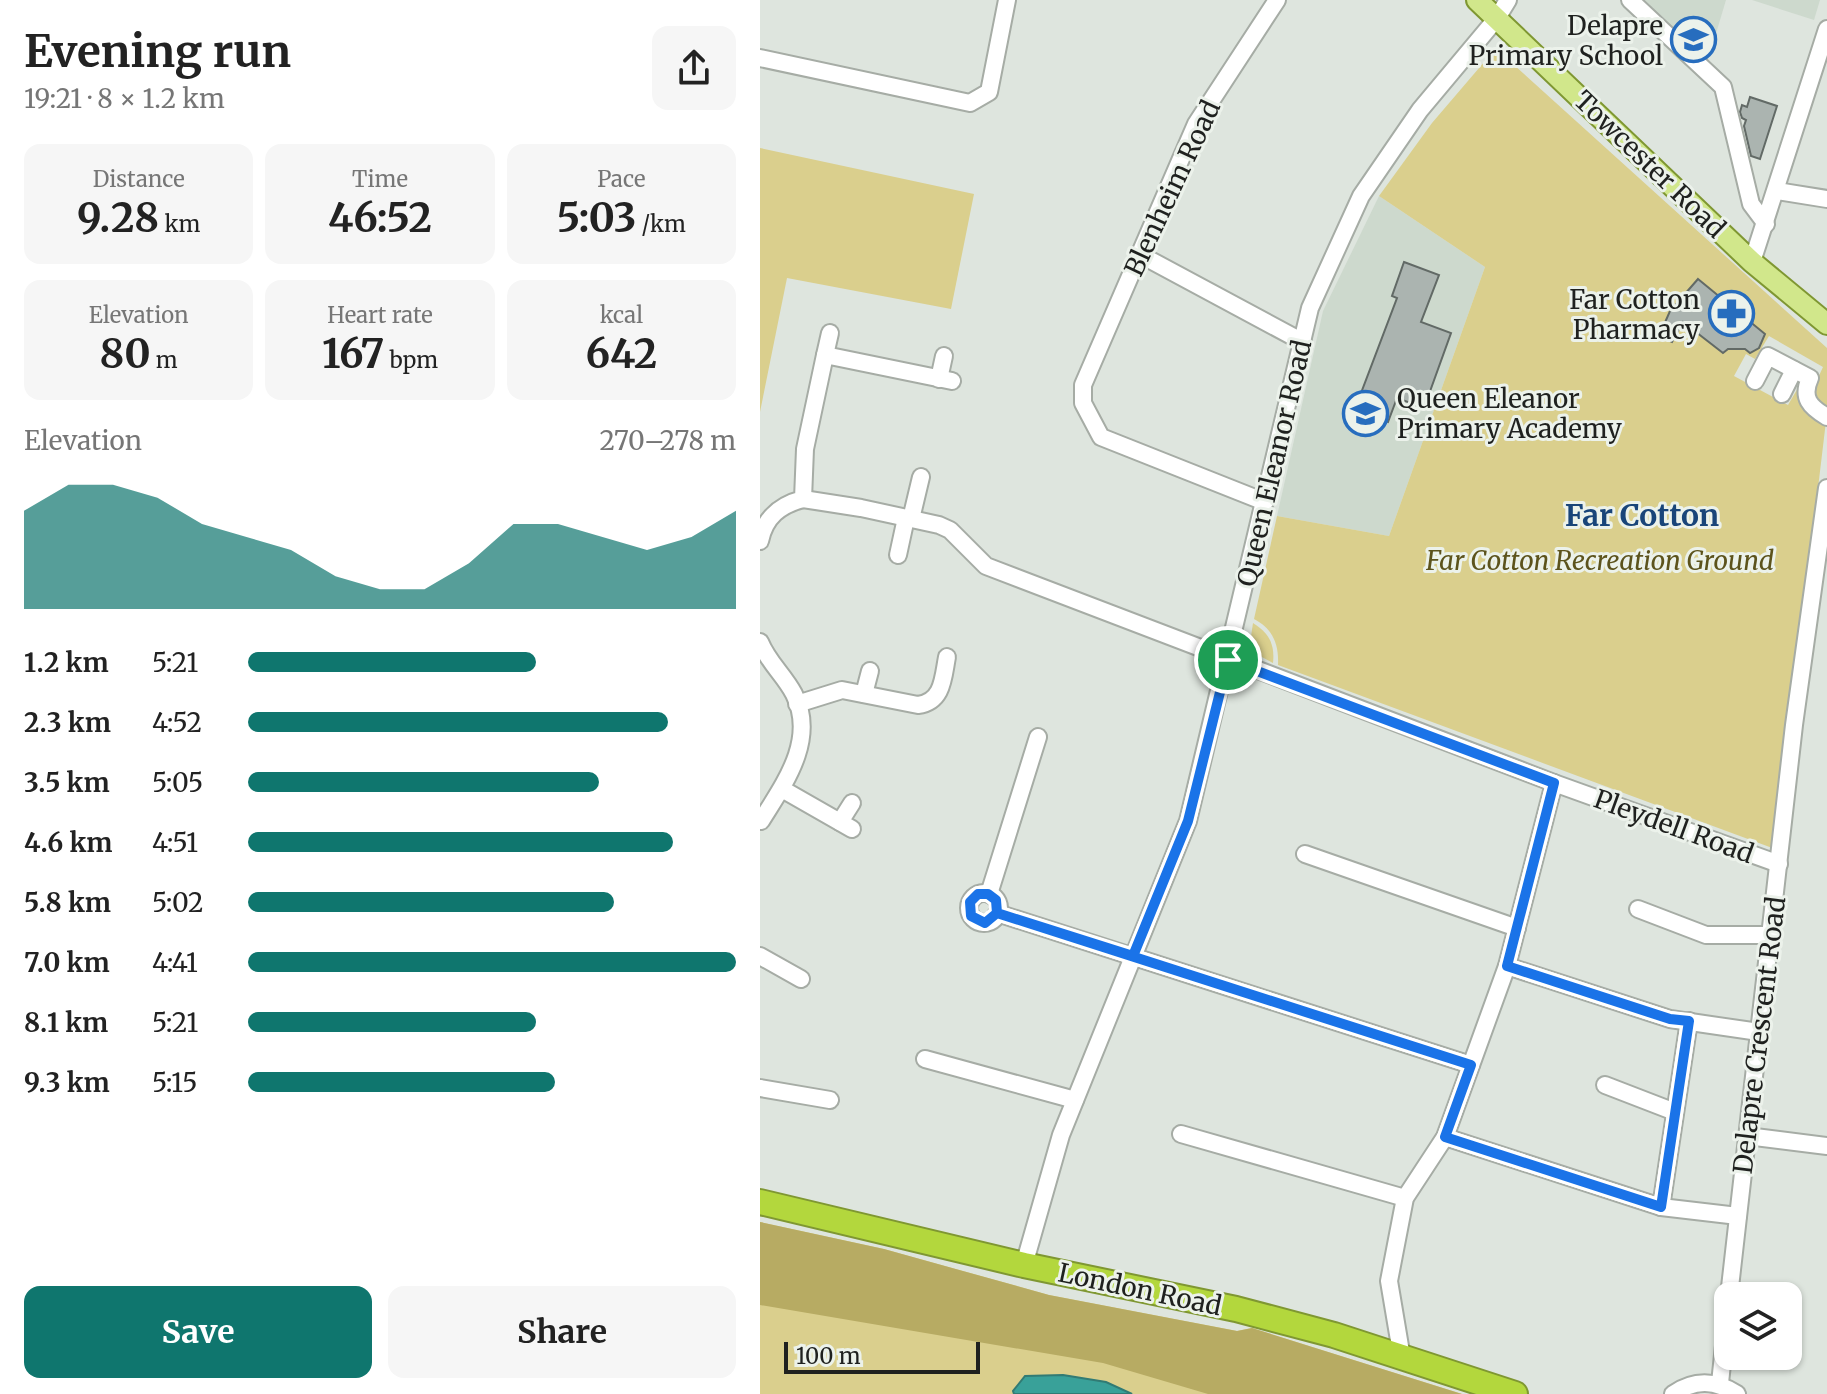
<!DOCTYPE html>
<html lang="en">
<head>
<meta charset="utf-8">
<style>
	body { margin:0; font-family:Merriweather,serif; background:#f6f6f6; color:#222; height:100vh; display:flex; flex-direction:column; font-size:30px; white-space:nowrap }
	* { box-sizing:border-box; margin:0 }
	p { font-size:26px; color:#767676 }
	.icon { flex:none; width:44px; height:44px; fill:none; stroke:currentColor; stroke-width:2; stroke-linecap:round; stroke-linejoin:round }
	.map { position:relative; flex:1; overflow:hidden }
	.sheet { display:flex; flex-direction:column; background:#fff; width:760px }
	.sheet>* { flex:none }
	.fabs { position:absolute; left:954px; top:1282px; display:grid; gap:16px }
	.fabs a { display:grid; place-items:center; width:88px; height:88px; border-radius:16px; background:#fff; box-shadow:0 2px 6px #0004; font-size:40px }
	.scale { position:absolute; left:24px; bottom:20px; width:196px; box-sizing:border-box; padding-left:8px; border:4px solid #1f211f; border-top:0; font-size:22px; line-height:28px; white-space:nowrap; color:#1f211f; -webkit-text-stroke:6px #ecf2eb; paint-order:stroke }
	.pin { position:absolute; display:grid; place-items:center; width:68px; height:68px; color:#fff; margin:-34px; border:4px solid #fff; border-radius:50%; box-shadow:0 2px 8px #0007 }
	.round { display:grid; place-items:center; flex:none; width:84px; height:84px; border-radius:16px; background:#f6f6f6 }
	.headline { display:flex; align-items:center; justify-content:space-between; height:136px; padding:0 24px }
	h1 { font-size:44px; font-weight:700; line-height:60px }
	.stats { display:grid; grid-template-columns:repeat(3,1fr); gap:12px; height:136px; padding:8px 24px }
	.stats div { display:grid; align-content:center; border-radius:16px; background:#f6f6f6; text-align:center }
	.stats b { font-size:40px; font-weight:700 }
	.stats small { font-size:22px; font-weight:400 }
	.stats p { font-size:22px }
	.chart { height:224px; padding:16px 24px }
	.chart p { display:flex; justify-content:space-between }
	.chart svg { width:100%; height:144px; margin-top:8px; fill:#0f766e; opacity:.7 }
	.button { display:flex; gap:16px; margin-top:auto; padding:16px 24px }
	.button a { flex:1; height:92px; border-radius:16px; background:#0f766e; color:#fff; font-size:32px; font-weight:700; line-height:92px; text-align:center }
	.button a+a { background:#f6f6f6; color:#222 }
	ul { padding:0 24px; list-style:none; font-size:26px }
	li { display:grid; grid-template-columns:128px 96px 1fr; align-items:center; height:60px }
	li i { height:20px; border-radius:10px; background:#0f766e }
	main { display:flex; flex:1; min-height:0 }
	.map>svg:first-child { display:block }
</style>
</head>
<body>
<main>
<section class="sheet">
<div class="headline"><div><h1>Evening run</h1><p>19:21 · 8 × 1.2 km</p></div><a class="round"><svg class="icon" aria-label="share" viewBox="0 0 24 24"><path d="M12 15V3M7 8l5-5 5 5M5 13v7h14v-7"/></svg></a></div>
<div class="stats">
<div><p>Distance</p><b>9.28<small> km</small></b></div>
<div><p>Time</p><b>46:52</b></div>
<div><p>Pace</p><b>5:03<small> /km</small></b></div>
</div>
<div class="stats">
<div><p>Elevation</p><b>80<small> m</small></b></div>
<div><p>Heart rate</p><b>167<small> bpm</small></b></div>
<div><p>kcal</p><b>642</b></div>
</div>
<div class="chart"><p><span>Elevation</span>270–278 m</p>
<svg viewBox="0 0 160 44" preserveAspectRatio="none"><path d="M0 44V14L10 6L20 6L30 10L40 18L50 22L60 26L70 34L80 38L90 38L100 30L110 18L120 18L130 22L140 26L150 22L160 14V44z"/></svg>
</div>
<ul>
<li><b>1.2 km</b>5:21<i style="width:59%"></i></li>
<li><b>2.3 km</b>4:52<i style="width:86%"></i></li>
<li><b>3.5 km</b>5:05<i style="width:72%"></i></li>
<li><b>4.6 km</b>4:51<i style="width:87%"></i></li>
<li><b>5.8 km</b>5:02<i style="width:75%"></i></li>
<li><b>7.0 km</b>4:41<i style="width:100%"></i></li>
<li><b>8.1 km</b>5:21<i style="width:59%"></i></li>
<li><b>9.3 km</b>5:15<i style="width:63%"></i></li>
</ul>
<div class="button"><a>Save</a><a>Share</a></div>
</section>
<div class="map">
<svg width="1067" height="1394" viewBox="0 0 1067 1394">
	<rect width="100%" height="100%" fill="#dee5de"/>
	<g fill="#cdd9cd">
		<polygon points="873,0 966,0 946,67"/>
		<polygon points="992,0 1060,0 1054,20"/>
		<polygon points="619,196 725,267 629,536 517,516 563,311"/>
	</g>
	<g fill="#dacf8d">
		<path d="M 731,54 L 743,55 L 1067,348 L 1067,410 L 1058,406 L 1051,393 L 1063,367 L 1009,336 L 995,359 L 986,354 L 974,376 L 1028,405 L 1042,381 C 1037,407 1046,407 1066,421 L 1015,849 L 518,665 C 519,644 513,629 494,619 L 517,516 L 629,536 L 725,267 L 619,196 L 672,123 Z"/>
		<polygon points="0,148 214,194 191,309 27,278 0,412"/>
		<path d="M 493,623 C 509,633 515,644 513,663 L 489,650 Z"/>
		<polygon points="0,1222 124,1249 289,1295 477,1331 492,1328 702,1394 0,1394"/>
	</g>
	<polygon fill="#b7ab63" points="0,1222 124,1249 289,1295 477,1331 492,1328 702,1394 448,1394 343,1363 0,1305"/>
	<polygon fill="#39a199" stroke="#317b74" stroke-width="2" points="303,1375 346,1382 372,1394 254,1394 253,1391 265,1376"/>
	<g fill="#abb4b0" stroke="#626a66" stroke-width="2">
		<polygon points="990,97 1017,106 1000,159 991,156 984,126 986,120 982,118 980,112 982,105 987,107"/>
		<polygon points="644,262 679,275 661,322 691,333 664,408 637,398 628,422 595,409 637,298 632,296"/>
		<polygon points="938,279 1005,334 999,348 990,353 985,349 968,349 963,353 923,322 912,342 899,336 910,311"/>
	</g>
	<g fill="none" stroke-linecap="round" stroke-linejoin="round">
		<defs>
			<g id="minor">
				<polyline points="870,0 963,87 991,204 1006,224"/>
				<polyline points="0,58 210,103 229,92 247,0"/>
				<polyline points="1017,191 1067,199"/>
				<polyline points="379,254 543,342"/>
				<polyline points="992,262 1067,29"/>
				<polyline points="65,355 70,333"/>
				<polyline points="179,379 184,356"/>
				<path d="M 995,381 L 1008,356 L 1050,378 C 1041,398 1050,407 1067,417"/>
				<polyline points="1022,394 1034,370"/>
				<polyline points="43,499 101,508 179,525 190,530 226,566 794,783 1019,864"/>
				<polyline points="505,502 341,437 323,403 323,385 436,124 517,0"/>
				<polyline points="151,519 161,477"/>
				<path d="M 0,541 C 5,517 20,505 43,499 L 45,449 L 65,355 L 192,381"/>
				<polyline points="138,555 146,518"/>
				<path d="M 0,642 C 8,662 24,675 34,694 C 57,740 24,784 1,821"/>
				<polyline points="104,694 110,671"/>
				<path d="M 37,704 L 82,690 L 158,705 C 183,702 183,678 187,657"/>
				<polyline points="22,789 92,829"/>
				<polyline points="80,822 92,803"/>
				<polyline points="545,854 757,928"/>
				<circle cx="224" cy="908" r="15"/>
				<polyline points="229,894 278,737"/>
				<polyline points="878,909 946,935 1011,935"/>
				<polyline points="237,913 711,1065"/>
				<polyline points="0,956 41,979"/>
				<polyline points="747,966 910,1019 999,1032"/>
				<polyline points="165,1059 315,1100"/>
				<polyline points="845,1085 915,1112"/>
				<polyline points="0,1088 70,1100"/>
				<polyline points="421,1134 645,1198"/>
				<polyline points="987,1136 1067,1146"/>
				<polyline points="685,1137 901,1207 978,1216"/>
				<polyline points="901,1207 929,1021"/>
				<polyline points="264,1265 301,1135 428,821 550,308 601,196 660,110 737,18 748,0"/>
				<polyline points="969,1296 1034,725 1067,488"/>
				<polyline points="642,1358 629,1281 645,1198 685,1137 747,966 794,783"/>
				<polyline points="960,1383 968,1308"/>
				<path d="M 913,1394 C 935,1379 955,1380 977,1394"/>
			</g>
			<polyline id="major" points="717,0 992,262 1067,324"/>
			<polyline id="highway" points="0,1202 264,1265 476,1309 574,1335 755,1394"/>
		</defs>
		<use href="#minor" stroke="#a6aca5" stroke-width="20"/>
		<use href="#major" stroke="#7f9732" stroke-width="24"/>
		<use href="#highway" stroke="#7f9732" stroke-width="28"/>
		<use href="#minor" stroke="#fff" stroke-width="16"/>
		<use href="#major" stroke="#d1e78b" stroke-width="20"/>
		<use href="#highway" stroke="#b3d73d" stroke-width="24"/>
	</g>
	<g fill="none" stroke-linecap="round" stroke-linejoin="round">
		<defs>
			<polyline id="route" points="468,660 428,821 373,956 237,913 225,923 211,916 210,902 218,894 228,894 236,900 237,913 711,1065 685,1137 901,1207 929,1021 910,1019 747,966 794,783 468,660"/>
		</defs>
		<use href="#route" stroke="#fff" stroke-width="16"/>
		<use href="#route" stroke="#1a73e8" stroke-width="10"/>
	</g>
	<defs>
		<symbol id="school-ring" viewBox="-11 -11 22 22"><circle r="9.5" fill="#ecf2eb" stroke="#276dbe" stroke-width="1.5"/><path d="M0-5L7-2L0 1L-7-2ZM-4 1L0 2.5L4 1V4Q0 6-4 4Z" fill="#276dbe"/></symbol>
		<symbol id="pharmacy-ring" viewBox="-11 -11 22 22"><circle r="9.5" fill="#ecf2eb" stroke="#276dbe" stroke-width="1.5"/><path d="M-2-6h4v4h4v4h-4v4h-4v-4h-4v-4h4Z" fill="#276dbe"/></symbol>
	</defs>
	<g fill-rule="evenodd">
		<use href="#school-ring" x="908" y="14" width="51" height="51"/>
		<use href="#pharmacy-ring" x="946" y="288" width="51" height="51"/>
		<use href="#school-ring" x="580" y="388" width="51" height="51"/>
	</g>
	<g text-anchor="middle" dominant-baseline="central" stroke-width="6" stroke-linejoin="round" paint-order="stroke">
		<g font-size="26" fill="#1f211f" stroke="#ecf2eb" text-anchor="end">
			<text x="903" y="25">Delapre<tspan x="903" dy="30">Primary School</tspan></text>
			<text x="940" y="299">Far Cotton<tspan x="940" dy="30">Pharmacy</tspan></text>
			<text x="637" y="398" text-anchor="start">Queen Eleanor<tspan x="637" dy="30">Primary Academy</tspan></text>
		</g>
		<g font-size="26" fill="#1f211f" stroke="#ecf2eb">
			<text transform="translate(890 164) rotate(44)">Towcester Road</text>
			<text transform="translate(412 188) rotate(-65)">Blenheim Road</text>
			<text transform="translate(514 463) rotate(-77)">Queen Eleanor Road</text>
			<text transform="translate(914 826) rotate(20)">Pleydell Road</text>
			<text transform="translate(999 1035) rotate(-83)">Delapre Crescent Road</text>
			<text transform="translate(380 1289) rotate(12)">London Road</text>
		</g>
		<g font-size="26" font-style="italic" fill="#5c531c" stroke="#ecf2eb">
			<text x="840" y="560">Far Cotton Recreation Ground</text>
		</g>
		<g font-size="30" font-weight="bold" fill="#194579" stroke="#ecf2eb">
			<text x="882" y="515">Far Cotton</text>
		</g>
	</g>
</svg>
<div class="fabs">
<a><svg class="icon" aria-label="layers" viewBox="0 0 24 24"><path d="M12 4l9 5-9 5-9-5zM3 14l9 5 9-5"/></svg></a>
</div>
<div class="scale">100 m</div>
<div class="pin" style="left:468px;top:660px;background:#1e9e55"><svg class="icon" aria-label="arrive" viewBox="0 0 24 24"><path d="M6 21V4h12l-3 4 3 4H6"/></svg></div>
</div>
</main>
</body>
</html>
